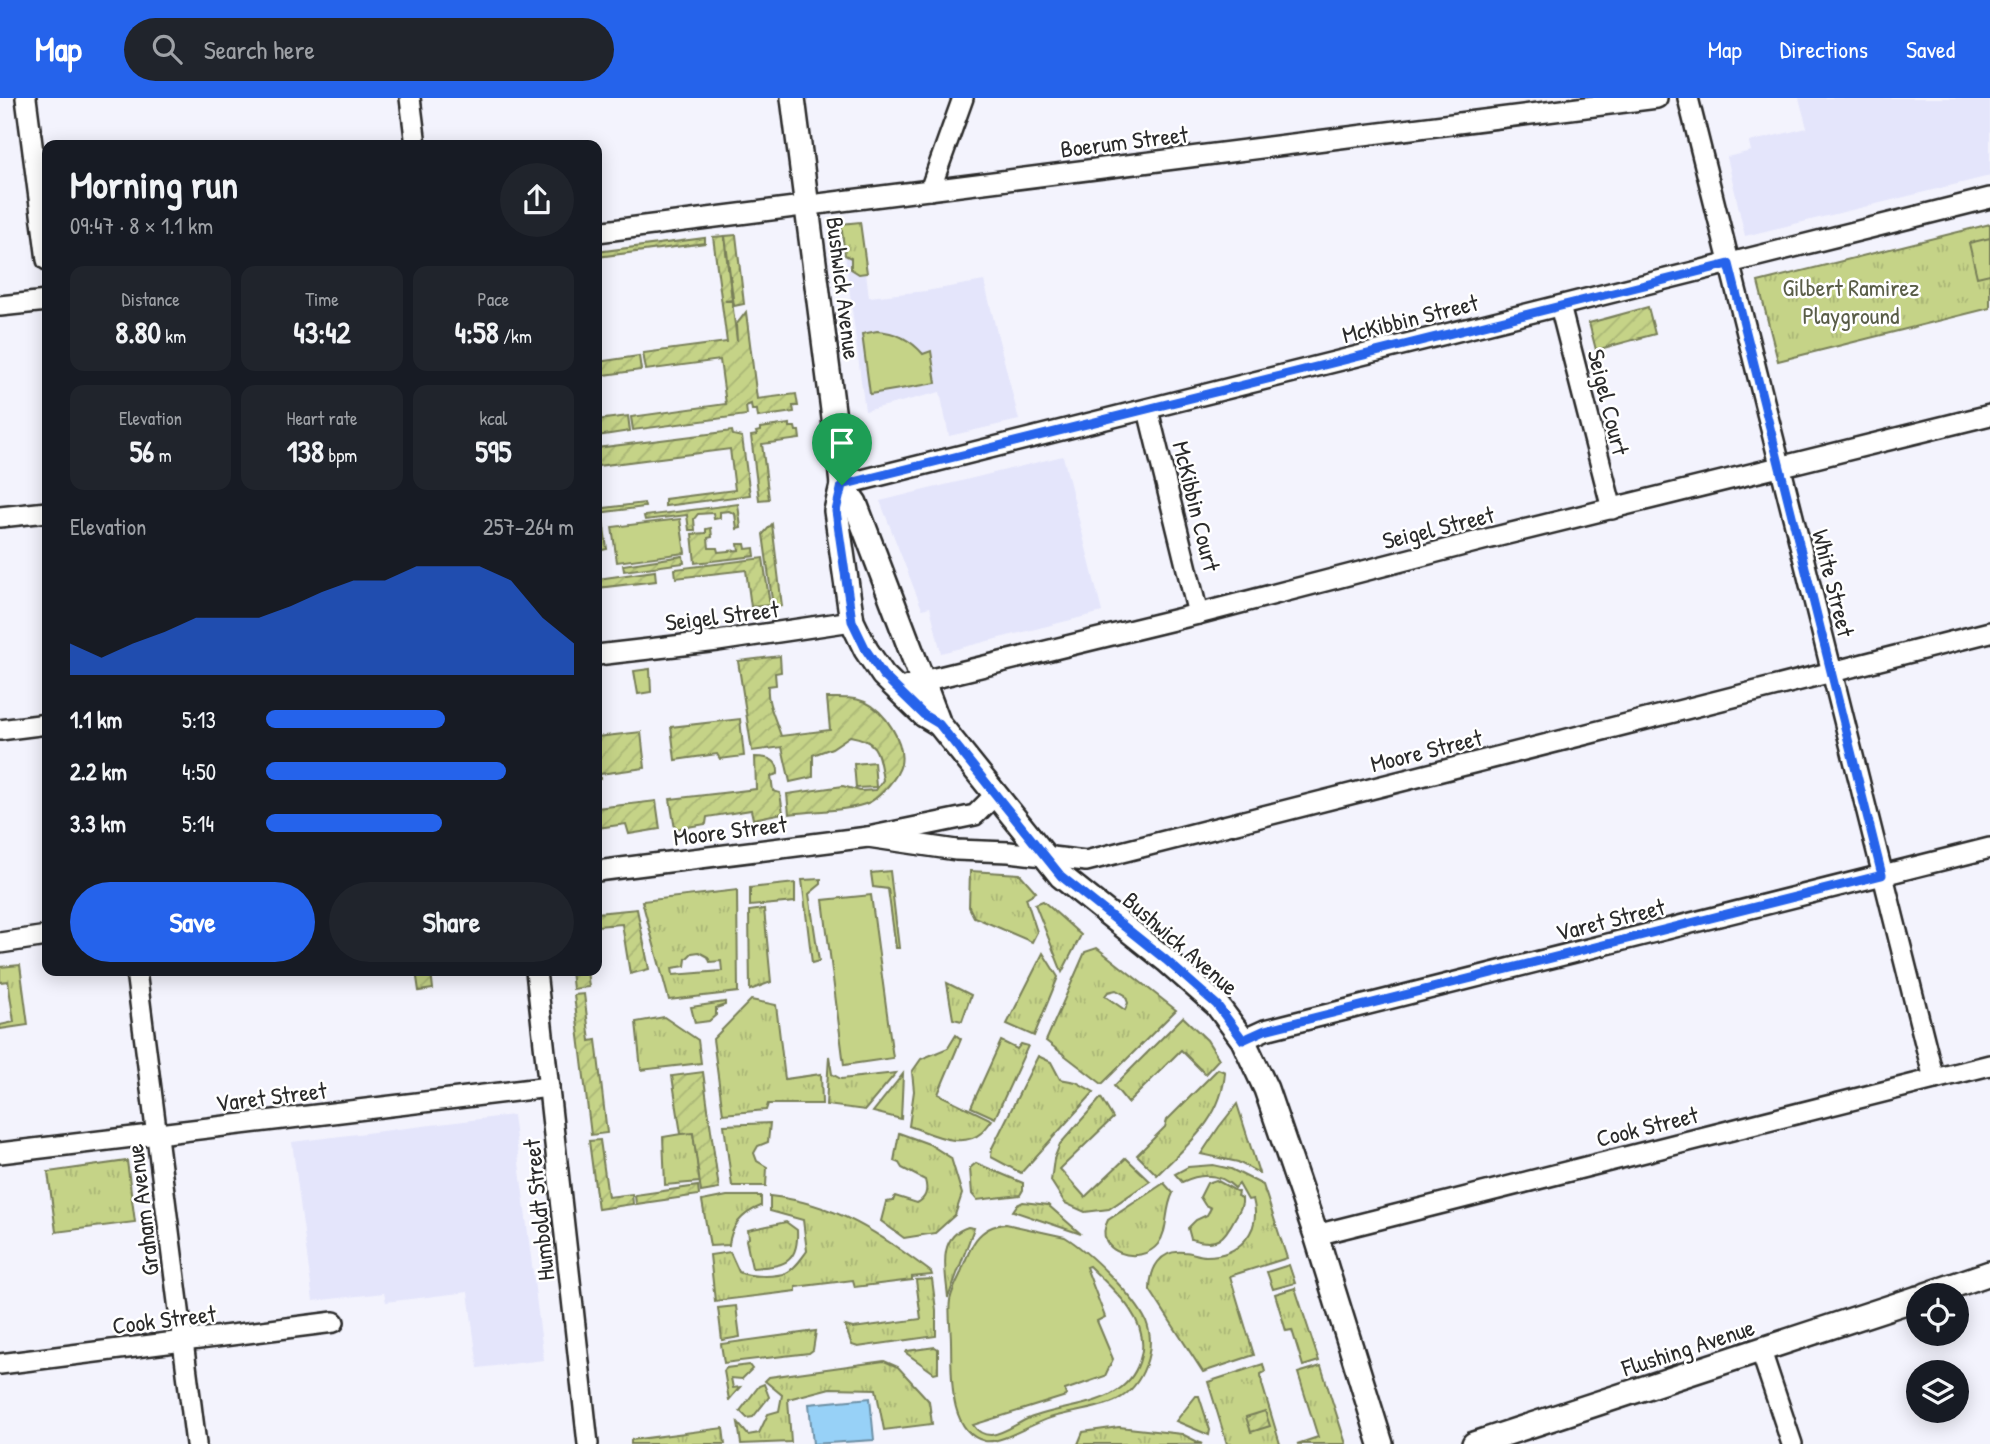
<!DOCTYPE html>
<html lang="en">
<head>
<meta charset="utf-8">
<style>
	body { margin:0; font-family:"Patrick Hand",sans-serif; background:#20242c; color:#f1f3f6; height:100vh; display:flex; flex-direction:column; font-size:26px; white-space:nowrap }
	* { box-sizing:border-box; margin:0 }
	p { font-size:23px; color:#9ea1a6 }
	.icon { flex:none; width:38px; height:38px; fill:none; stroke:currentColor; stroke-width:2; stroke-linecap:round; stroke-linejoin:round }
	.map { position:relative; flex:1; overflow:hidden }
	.sheet { position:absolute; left:42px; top:42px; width:560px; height:836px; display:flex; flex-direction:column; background:#171b24; border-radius:14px; box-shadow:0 4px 18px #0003 }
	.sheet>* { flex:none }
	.controls { position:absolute; left:1906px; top:1185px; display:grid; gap:14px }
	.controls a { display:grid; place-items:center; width:63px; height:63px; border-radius:50%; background:#171b24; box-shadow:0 4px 18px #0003; font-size:35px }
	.pin { position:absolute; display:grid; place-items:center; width:60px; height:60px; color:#fff; margin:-72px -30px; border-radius:50% 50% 50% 0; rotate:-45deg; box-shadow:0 0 7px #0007 }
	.pin .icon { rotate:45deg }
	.round { display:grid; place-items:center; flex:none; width:74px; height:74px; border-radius:37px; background:#20242c }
	.summary { display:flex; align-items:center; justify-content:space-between; height:119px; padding:0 28px }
	h1 { font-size:38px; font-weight:700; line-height:52px }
	.metrics { display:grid; grid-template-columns:repeat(3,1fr); gap:10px; height:119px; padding:7px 28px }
	.metrics div { display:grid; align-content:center; border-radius:14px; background:#20242c; text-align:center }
	.metrics b { font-size:30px; font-weight:700 }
	.metrics small { font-size:19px; font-weight:400 }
	.metrics p { font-size:19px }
	.chart { height:196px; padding:14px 28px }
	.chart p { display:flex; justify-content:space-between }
	.chart svg { width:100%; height:126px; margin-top:7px; fill:#2563eb; opacity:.7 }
	.action { display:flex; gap:14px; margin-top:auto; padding:14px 28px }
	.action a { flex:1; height:80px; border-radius:42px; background:#2563eb; color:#fff; font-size:28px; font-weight:700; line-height:80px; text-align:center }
	.action a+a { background:#20242c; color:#f1f3f6 }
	ul { padding:0 28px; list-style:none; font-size:23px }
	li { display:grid; grid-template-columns:112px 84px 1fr; align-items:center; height:52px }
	li i { height:18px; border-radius:9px; background:#2563eb }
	header { display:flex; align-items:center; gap:42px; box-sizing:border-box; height:98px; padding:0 35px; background:#2563eb; color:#fff }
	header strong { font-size:33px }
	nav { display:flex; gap:38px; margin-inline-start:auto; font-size:24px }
	.search { width:490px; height:63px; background:#20242c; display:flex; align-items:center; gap:18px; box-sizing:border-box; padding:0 24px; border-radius:38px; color:#9ea1a6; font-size:26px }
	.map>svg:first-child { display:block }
</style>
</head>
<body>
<header>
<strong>Map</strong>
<div class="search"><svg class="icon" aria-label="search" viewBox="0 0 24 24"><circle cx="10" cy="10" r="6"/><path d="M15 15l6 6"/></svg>Search here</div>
<nav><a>Map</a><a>Directions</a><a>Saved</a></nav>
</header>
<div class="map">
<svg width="1990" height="1346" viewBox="0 0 1990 1346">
	<defs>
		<pattern id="grass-tufts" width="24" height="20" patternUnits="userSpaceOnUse" patternTransform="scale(1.75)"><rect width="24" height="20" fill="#c5d387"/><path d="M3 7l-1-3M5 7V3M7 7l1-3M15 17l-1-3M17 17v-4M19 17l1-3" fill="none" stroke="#a9b575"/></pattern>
		<pattern id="garden-furrows" width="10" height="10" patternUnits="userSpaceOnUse" patternTransform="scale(1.75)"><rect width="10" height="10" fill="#c5d387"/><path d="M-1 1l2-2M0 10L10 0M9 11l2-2" fill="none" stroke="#a9b575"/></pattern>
	</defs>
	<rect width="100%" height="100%" fill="#f3f3fd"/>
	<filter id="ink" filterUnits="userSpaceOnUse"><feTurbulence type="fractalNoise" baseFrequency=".0143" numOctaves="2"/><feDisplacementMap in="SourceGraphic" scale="14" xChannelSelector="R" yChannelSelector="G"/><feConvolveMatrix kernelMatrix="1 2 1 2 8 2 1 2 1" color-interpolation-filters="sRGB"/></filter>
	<g filter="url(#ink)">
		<g fill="#e4e5fb">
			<polygon points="1799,0 1990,0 1990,78 1745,138 1727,59 1751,53 1749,44 1807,30"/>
			<polygon points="860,124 869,199 926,193 984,183 1019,322 949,338 940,294 865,313 841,126"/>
			<polygon points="1063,358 1102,514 941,555 930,509 922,511 880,403"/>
			<polygon points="513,1017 544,1262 478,1270 468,1194 386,1204 384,1195 313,1203 292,1044"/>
		</g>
		<g fill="url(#grass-tufts)" stroke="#787f59" stroke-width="2" fill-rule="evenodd">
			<polygon points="860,124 867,175 859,176 851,171 851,160 845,157 841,126"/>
			<polygon points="1990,126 1990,210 1778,263 1758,184"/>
			<polygon points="650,571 651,594 638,596 634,573"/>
			<polygon points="874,664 876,689 856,690 854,666"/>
			<polygon points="890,773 899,850 896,850 888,791 873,789 871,775"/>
			<polygon points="970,773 1020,776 1036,794 1026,800 1037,834 1032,844 974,819 969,809"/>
			<polygon points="821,781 821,786 809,796 819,863 812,865 802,782"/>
			<polygon points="795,785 795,804 750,808 750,790"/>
			<path d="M 737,792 L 738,894 L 669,902 L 642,803 ZM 699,854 L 708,859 L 710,864 L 721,863 L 722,873 L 673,877 L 672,870 L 685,868 L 686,861 L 692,855 Z"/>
			<polygon points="1043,803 1081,837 1062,874 1035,806"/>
			<polygon points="764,811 771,884 750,892 749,813"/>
			<path d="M 1097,850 L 1176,912 L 1102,986 L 1046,943 L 1085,854 ZM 1116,892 L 1125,897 L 1128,905 L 1125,912 L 1105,898 L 1108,894 Z"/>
			<polygon points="1043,855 1058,879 1034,938 1007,926"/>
			<polygon points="20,867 28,927 0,931 0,927 14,924 8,883 0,884 0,869"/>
			<polygon points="947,885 971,897 962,923 953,921"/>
			<polygon points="751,902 776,907 785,981 821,976 822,1006 768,1006 766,1012 723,1016 713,941"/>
			<polygon points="725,904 725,907 716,910 716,917 709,923 695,925 691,909"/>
			<polygon points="664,919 698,942 701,965 641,972 636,924"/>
			<polygon points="1183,919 1207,942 1219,961 1205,976 1181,952 1128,1005 1114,988"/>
			<path d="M 956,937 L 961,941 L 938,996 L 992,1022 C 989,1026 985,1032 981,1035 C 961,1052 930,1035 909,1028 L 914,993 L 912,974 L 921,961 L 948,950 Z"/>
			<polygon points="1001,943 1017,951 1021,946 1028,948 995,1020 971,1009"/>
			<polygon points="829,958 832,976 841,981 896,975 865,1012 826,1007"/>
			<polygon points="1038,958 1051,964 1060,981 1076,984 1094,994 1021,1075 991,1059 992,1050"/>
			<path d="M 1218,971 L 1225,974 C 1222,1021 1188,1046 1157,1077 L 1137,1057 L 1165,1029 L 1167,1022 Z"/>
			<polygon points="903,976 901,1021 873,1014"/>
			<polygon points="1101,1000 1113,1020 1060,1071 1085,1099 1126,1060 1150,1083 1109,1111 1085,1114 1065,1105 1051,1083 1054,1061 1060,1046"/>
			<polygon points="1237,1006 1259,1075 1238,1064 1201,1056 1219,1029"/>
			<polygon points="770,1025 768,1044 758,1048 754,1055 757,1063 767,1069 766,1088 732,1088 724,1027"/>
			<polygon points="693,1034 700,1084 665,1087 663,1039"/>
			<path d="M 899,1035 L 929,1046 L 951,1060 L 962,1096 L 955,1117 L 935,1135 L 904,1140 L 881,1123 L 886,1104 L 893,1103 L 895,1098 L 917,1105 C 927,1100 928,1092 925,1082 L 902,1070 L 899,1065 L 894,1063 Z"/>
			<polygon points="127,1063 135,1124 56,1134 48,1074"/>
			<polygon points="976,1065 1023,1085 1023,1092 1020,1097 977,1102 972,1096 970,1070"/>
			<path d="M 1213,1067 L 1231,1071 L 1263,1087 L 1287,1160 L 1230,1178 L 1254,1257 L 1203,1274 L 1150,1192 C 1150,1171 1160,1151 1184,1154 C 1192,1154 1198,1158 1206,1158 C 1239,1158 1262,1134 1253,1101 L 1248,1102 L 1239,1086 L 1235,1090 C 1220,1075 1201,1075 1182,1084 L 1175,1076 L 1188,1069 Z"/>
			<path d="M 1216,1082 L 1238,1094 L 1237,1098 L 1242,1100 C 1243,1108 1239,1113 1235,1120 C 1224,1141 1218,1149 1191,1141 L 1188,1130 L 1196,1122 L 1207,1117 L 1211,1110 L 1205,1107 L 1200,1099 L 1207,1085 Z"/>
			<path d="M 1164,1085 L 1173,1095 C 1164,1113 1169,1131 1158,1146 C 1140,1169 1091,1154 1108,1122 Z"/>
			<path d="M 727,1098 L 761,1098 L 761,1108 C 743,1115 731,1128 729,1147 L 710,1148 L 702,1103 Z"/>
			<path d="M 770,1098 C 838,1106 878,1135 931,1174 L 932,1177 L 912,1179 L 912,1182 L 855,1189 L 853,1182 L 796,1189 L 796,1193 L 715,1203 L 710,1157 L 730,1154 L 739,1174 C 749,1179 776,1179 786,1175 C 795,1171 801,1161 807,1153 L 803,1122 L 770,1113 Z"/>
			<polygon points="1023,1104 1048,1107 1081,1136 1013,1113 1017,1107"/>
			<path d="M 786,1124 L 797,1132 C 799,1167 782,1168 752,1170 L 746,1142 L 749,1140 L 748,1132 Z"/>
			<path d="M 968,1129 L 974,1130 L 948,1200 C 946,1174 936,1139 968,1129 Z"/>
			<polygon points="1289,1167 1295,1185 1273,1191 1267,1174"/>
			<polygon points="932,1181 936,1212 936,1238 858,1249 852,1247 845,1228 853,1230 921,1221 916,1182"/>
			<polygon points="1295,1190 1319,1263 1303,1268 1292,1232 1286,1233 1275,1196"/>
			<polygon points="736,1208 740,1239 722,1242 718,1210"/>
			<polygon points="816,1233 813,1252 809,1255 724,1265 721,1246"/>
			<polygon points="935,1249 938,1251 938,1274 934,1275 906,1255 907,1253"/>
			<polygon points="884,1263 898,1269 929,1303 932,1326 884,1332 876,1291 830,1290 788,1301 791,1344 741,1346 738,1325 748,1337 759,1335 768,1316 779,1313 782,1297 765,1283 769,1279"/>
			<polygon points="1263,1266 1265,1274 1261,1276 1262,1286 1280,1346 1227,1346 1208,1284"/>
			<polygon points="749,1267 752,1271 742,1281 731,1280 733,1290 740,1289 729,1302 724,1273 726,1270"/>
			<polygon points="1321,1268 1346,1346 1297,1346 1318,1339 1298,1275"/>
			<polygon points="764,1286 769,1299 753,1319 747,1320 740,1313 759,1288"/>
			<polygon points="1196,1298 1199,1298 1210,1332 1209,1337 1176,1323"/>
			<polygon points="1119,1329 1182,1336 1202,1346 1078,1346 1083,1334"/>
			<polygon points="723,1330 725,1346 631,1346 631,1342"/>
		</g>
		<g fill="url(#garden-furrows)" stroke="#787f59" stroke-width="2">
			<polygon points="736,137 744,206 734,208 725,138"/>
			<polygon points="724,138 732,202 725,203 732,203 737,243 736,227 746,214 757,301 796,296 798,308 793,308 794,314 758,319 757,312 752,312 751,306 746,308 747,317 633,332 631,319 726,306 720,262 646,272 643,255 727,244 713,139"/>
			<polygon points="705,140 705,145 597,159 597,154"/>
			<polygon points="1648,209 1655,236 1596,252 1589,225"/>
			<polygon points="639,258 641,272 597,278 597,264"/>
			<polygon points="628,318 630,333 597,338 597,322"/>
			<polygon points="790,326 790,329 795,329 796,333 799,333 800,341 762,346 769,401 759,402 751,338 757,337 756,334 760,333 760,330"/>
			<polygon points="732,333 733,337 742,339 750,397 665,408 665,401 735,392 730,351 597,368 597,350"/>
			<polygon points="644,405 645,409 597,415 597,411"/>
			<polygon points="738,406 741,430 737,431 735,416 729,413 720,414 720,420 714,421 713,415 698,416 694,421 695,432 689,432 687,417 645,422 644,418"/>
			<polygon points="603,422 607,451 597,453 597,423"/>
			<polygon points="772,426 782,508 773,509 763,436"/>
			<polygon points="711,430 712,439 708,440 709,450 717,450 718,454 739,452 738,446 745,446 746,451 754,450 755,458 695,465 692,436 706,435 706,431"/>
			<polygon points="683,458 684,465 624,473 623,467"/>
			<polygon points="763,460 770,507 751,509 746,472 676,480 675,471"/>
			<polygon points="655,473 656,483 597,490 597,481"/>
			<path d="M 780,558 L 781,574 L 775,575 L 776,587 L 768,588 C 766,604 776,622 781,638 L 830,632 L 827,600 C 840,600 853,599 865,604 C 885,613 905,644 901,666 C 898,679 881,698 870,704 C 852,713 810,713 789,716 L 787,696 L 843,688 L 860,693 L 876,692 L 883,682 C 878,656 880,643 850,638 L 832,650 L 813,657 L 813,679 L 790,684 L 782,649 L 752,653 L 738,563 Z"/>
			<polygon points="740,621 744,658 720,661 717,656 675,662 671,629"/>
			<polygon points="641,634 645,670 600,676 600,681 597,681 597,639"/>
			<path d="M 755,659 C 767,659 779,661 778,676 L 771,678 L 773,693 L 780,695 L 783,715 L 753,721 L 751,712 L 707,719 L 706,726 L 675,731 L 670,701 L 756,691 Z"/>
			<polygon points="656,703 660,731 629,736 626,726 597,730 597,710"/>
			<polygon points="637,811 649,871 630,876 622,826 597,828 597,815"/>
			<polygon points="416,873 431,873 433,891 419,893"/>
			<polygon points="571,873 587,873 589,889 573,891"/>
			<polygon points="584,896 590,943 596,942 607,1035 591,1037 574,897"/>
			<polygon points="703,974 719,1091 701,1094 693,1035 681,1036 672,978"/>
			<polygon points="600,1042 608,1099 632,1096 633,1106 598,1111 589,1043"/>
			<polygon points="698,1088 699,1097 636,1106 635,1097"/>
			<polygon points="1265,1313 1270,1328 1251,1334 1246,1319"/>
		</g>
		<g fill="#c5d387" stroke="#787f59" stroke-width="2" fill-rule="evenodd">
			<polygon points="1990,140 1990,176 1977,179 1969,145"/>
			<path d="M 877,233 C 896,234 910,241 923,256 L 931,253 L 936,285 L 870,296 L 862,236 Z"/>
			<polygon points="680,421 685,455 617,464 612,429"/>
			<polygon points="871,797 893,960 844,967 823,802"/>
			<path d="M 1006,1126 L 1065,1139 C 1088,1153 1135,1199 1146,1223 C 1157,1251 1143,1288 1117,1302 C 1097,1312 1071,1313 1050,1320 C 1033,1325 1001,1346 985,1343 C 947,1334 952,1274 951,1244 C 951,1231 948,1215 950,1202 C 952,1193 956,1185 960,1177 C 969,1152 976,1128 1006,1126 ZM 1089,1168 C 1111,1190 1146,1217 1142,1252 C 1140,1266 1133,1280 1122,1289 C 1098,1309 1054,1309 1025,1322 C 1015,1327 1002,1336 991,1337 C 983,1337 977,1333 973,1327 L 1066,1298 L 1065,1292 L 1105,1278 L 1113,1261 L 1097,1223 L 1105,1219 L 1086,1169 Z"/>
		</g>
		<polygon fill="#97d1f7" stroke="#6c8fa5" stroke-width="2" points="870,1300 874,1342 813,1346 809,1306"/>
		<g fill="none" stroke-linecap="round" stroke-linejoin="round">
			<defs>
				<g id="minor">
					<polyline points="26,0 47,162"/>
					<polyline points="410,0 416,47"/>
					<polyline points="1688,0 1934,981"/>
					<polyline points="930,92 963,0"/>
					<polyline points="597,134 1657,0"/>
					<polyline points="0,208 47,203"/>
					<polyline points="1560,208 1612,411"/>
					<polyline points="1148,312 1198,516"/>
					<polyline points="842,387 1990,100"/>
					<polyline points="0,419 47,414"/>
					<polyline points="597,557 718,543 852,523"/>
					<polyline points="899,591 923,583 1198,516 1487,441 1990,317"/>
					<polyline points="0,632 47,626"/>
					<polyline points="868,739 956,752 1009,754 1086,763 1990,534"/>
					<polyline points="597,773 868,739 975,717 995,697"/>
					<polyline points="0,845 47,838"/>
					<polyline points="136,873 196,1346"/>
					<polyline points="536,873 588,1346"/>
					<polyline points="1243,942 1265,932 1990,750"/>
					<polyline points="0,1055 549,989"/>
					<polyline points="1316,1137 1990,967"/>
					<polyline points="1761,1253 1792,1346"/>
					<polyline points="0,1266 334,1224"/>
				</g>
				<g id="major">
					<polyline points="793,0 840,367 842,387 836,413 852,523 866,552 883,577 924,617 939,626"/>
					<polyline points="842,387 855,405 939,626 1061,778 1166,862 1217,907 1243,942 1266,991 1316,1137 1381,1346"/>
					<polyline points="1926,1197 1990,1175"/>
					<polyline points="1474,1346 1918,1200"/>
				</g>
			</defs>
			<use href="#minor" stroke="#2b2b2b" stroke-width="24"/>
			<use href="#major" stroke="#2b2b2b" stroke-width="28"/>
			<use href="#minor" stroke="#fff" stroke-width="19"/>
			<use href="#major" stroke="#fff" stroke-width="23"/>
		</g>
	</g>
	<g fill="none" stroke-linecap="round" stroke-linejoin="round" filter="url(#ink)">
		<defs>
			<polygon id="route" points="1729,166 1882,777 1265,932 1243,942 1217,907 1166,862 1061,778 939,626 924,617 883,577 866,552 852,523 836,413 842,387"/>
		</defs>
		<use href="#route" stroke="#fff" stroke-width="14"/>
		<use href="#route" stroke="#2563eb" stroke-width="9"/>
	</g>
	<g text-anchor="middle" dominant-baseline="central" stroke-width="5" stroke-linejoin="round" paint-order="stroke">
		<g font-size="24" fill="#2b2b2b" stroke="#fff">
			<text transform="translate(1124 43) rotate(-7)">Boerum Street</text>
			<text transform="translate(844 190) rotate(83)">Bushwick Avenue</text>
			<text transform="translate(1410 220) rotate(-14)">McKibbin Street</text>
			<text transform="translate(1609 304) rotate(76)">Seigel Court</text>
			<text transform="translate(1197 408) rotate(76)">McKibbin Court</text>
			<text transform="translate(1438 429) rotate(-14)">Seigel Street</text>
			<text transform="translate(1834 485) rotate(76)">White Street</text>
			<text transform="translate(722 517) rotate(-7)">Seigel Street</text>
			<text transform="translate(1426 652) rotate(-14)">Moore Street</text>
			<text transform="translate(730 732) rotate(-7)">Moore Street</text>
			<text transform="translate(1610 821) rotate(-14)">Varet Street</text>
			<text transform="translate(1181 845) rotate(41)">Bushwick Avenue</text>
			<text transform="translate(271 998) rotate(-7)">Varet Street</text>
			<text transform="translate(1647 1028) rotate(-14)">Cook Street</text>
			<text transform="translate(142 1112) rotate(-97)">Graham Avenue</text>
			<text transform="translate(538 1112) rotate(-96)">Humboldt Street</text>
			<text transform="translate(164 1221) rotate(-7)">Cook Street</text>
			<text transform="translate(1688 1249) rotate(-18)">Flushing Avenue</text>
		</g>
		<g font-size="24" fill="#595d47" stroke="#fff">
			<text x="1851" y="189">Gilbert Ramirez<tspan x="1851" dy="28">Playground</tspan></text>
		</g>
	</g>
</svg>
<div class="controls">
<a><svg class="icon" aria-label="locate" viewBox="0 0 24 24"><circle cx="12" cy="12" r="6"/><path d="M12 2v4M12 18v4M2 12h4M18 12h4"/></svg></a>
<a><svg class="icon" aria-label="layers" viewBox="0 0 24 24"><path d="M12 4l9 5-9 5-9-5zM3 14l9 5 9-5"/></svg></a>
</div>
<div class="pin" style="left:842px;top:387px;background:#1e9e55"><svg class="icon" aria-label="arrive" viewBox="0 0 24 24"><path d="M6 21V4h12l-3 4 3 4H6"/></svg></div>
<section class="sheet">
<div class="summary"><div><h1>Morning run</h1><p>09:47 · 8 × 1.1 km</p></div><a class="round"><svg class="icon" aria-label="share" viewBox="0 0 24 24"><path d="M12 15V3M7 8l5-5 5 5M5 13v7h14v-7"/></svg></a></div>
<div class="metrics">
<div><p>Distance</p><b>8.80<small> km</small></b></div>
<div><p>Time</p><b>43:42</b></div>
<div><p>Pace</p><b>4:58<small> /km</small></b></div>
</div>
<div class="metrics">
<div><p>Elevation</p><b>56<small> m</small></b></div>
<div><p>Heart rate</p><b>138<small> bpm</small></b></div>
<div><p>kcal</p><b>595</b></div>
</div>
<div class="chart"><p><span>Elevation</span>257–264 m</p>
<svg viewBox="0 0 160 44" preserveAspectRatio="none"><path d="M0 44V33L10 38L20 33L30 29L40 24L50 24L60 24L70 20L80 15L90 11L100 11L110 6L120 6L130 6L140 11L150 24L160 33V44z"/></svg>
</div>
<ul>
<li><b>1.1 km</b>5:13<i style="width:58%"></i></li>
<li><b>2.2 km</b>4:50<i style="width:78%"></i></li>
<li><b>3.3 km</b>5:14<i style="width:57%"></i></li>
</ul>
<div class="action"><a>Save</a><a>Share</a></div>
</section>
</div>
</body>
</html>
